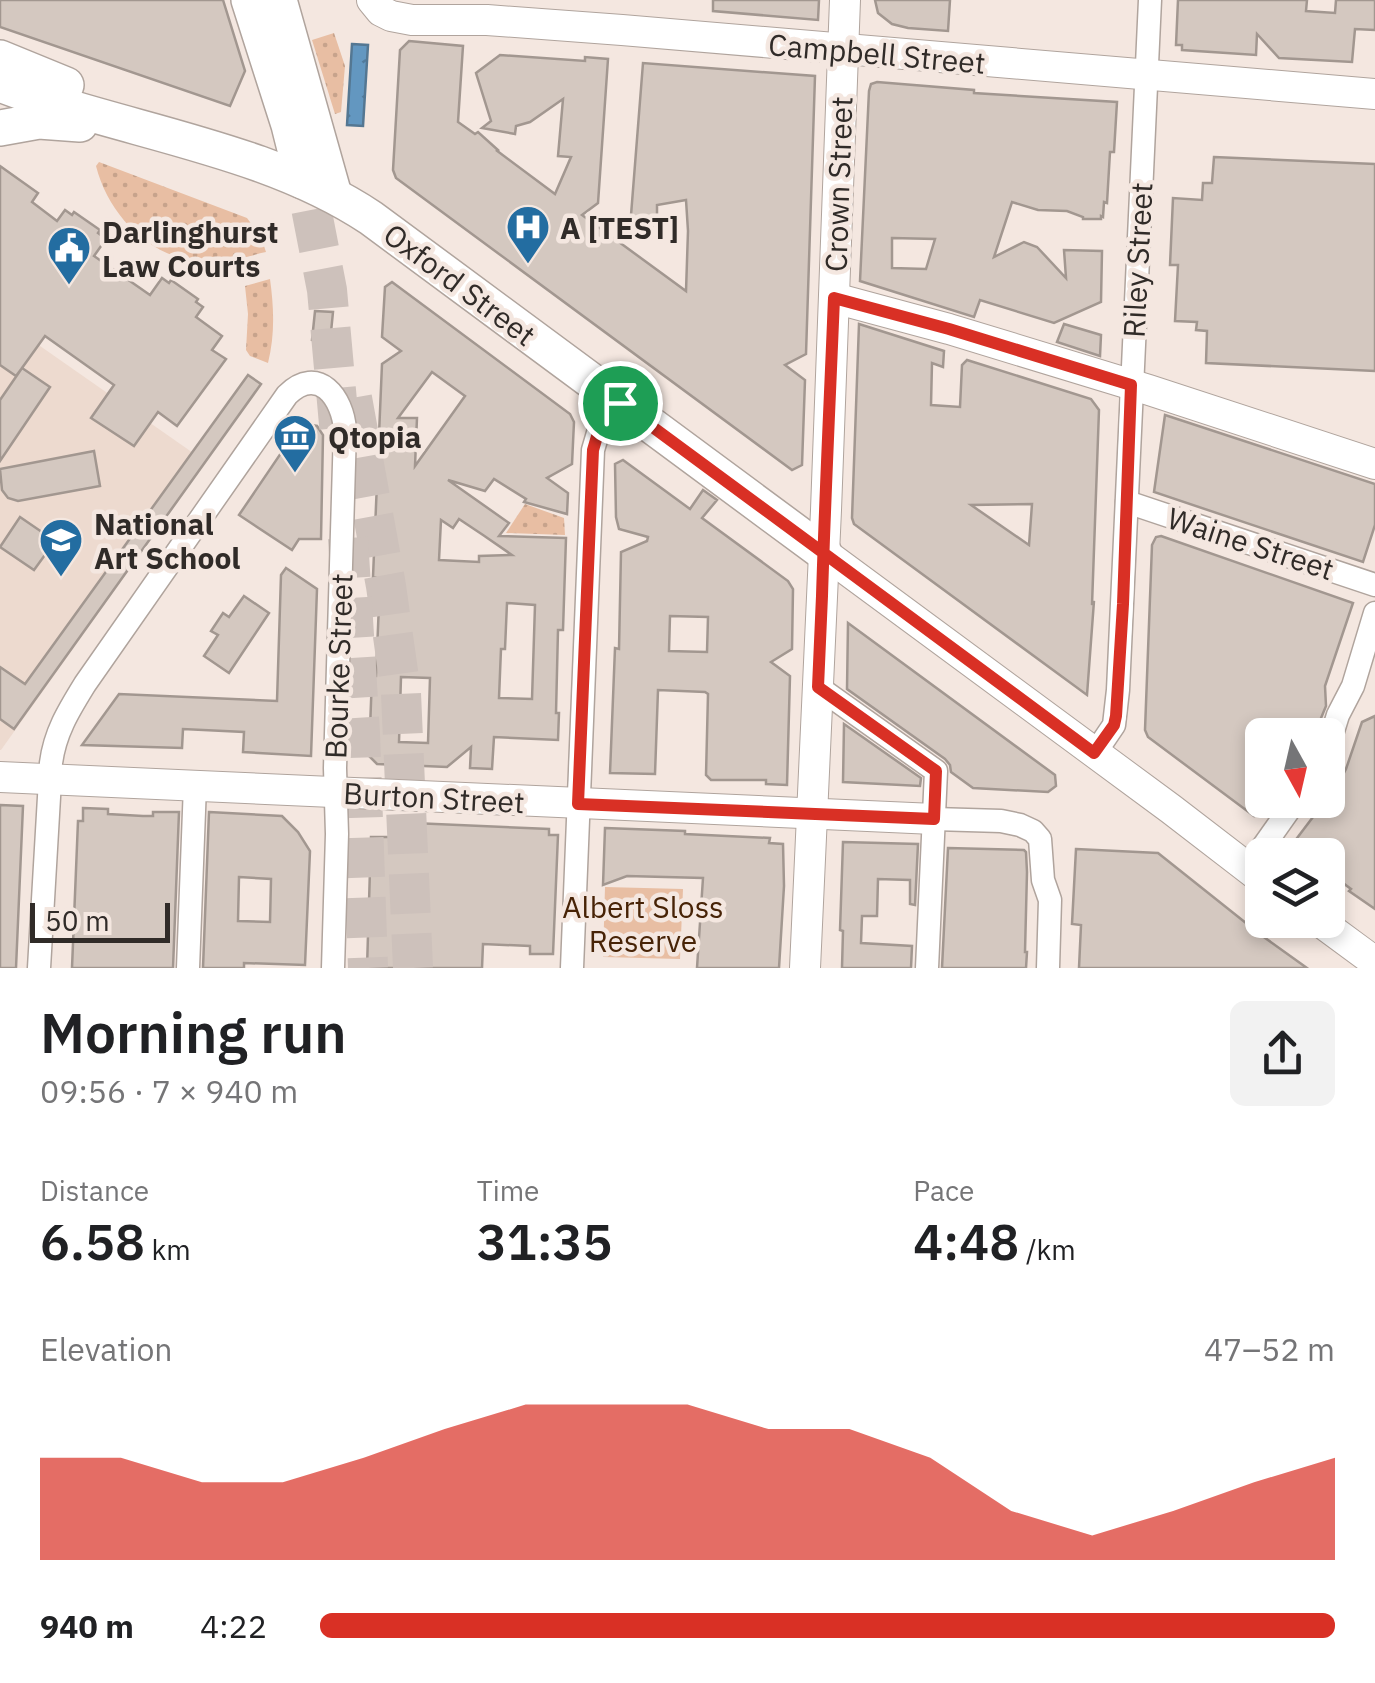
<!DOCTYPE html>
<html lang="en">
<head>
<meta charset="utf-8">
<style>
	body { margin:0; font-family:"IBM Plex Sans",sans-serif; background:#f2f2f2; color:#202124; height:100vh; display:flex; flex-direction:column; font-size:38px; white-space:nowrap }
	* { box-sizing:border-box; margin:0 }
	p { font-size:32px; color:#757577 }
	.icon { flex:none; width:55px; height:55px; fill:none; stroke:currentColor; stroke-width:2; stroke-linecap:round; stroke-linejoin:round }
	.map { position:relative; height:968px; overflow:hidden }
	.sheet { display:flex; flex-direction:column; background:#fff; flex:1 }
	.sheet>* { flex:none }
	.needle { width:65px; rotate:172deg }
	.tools { position:absolute; left:1245px; top:718px; display:grid; gap:20px }
	.tools a { display:grid; place-items:center; width:100px; height:100px; border-radius:15px; background:#fff; box-shadow:0 5px 15px #0003; font-size:50px }
	.scale { position:absolute; left:30px; bottom:25px; width:140px; box-sizing:border-box; padding-left:10px; border:5px solid #302b28; border-top:0; font-size:28px; line-height:35px; white-space:nowrap; color:#302b28; -webkit-text-stroke:8px #f4e7e0; paint-order:stroke }
	.pin { position:absolute; display:grid; place-items:center; width:85px; height:85px; color:#fff; margin:-42px; border:5px solid #fff; border-radius:50%; box-shadow:0 2px 10px #0007 }
	.round { display:grid; place-items:center; flex:none; width:105px; height:105px; border-radius:15px; background:#f2f2f2 }
	.overview { display:flex; align-items:center; justify-content:space-between; height:170px; padding:0 40px }
	h1 { font-size:55px; font-weight:600; line-height:75px }
	.metrics { display:grid; grid-template-columns:repeat(3,1fr); gap:15px; height:170px; padding:10px 40px }
	.metrics div { display:grid; align-content:center }
	.metrics b { font-size:50px; font-weight:600 }
	.metrics small { font-size:28px; font-weight:400 }
	.metrics p { font-size:28px }
	.chart { height:280px; padding:20px 40px }
	.chart p { display:flex; justify-content:space-between }
	.chart svg { width:100%; height:180px; margin-top:10px; fill:#d93025; opacity:.7 }
	ul { padding:0 40px; list-style:none; font-size:32px }
	li { display:grid; grid-template-columns:160px 120px 1fr; align-items:center; height:75px }
	li i { height:25px; border-radius:12px; background:#d93025 }
	.map>svg:first-child { display:block }
</style>
</head>
<body>
<div class="map">
<svg width="1375" height="968" viewBox="0 0 1375 968">
	<defs>
		<pattern id="grass-dots" width="8" height="8" patternUnits="userSpaceOnUse" patternTransform="scale(2.5)"><rect width="8" height="8" fill="#e8bea3"/><path d="M2 2h.1M6 6h.1" fill="none" stroke="#c7a38c" stroke-width="1.8" stroke-linecap="round"/></pattern>
		<pattern id="water-ripples" width="26" height="14" patternUnits="userSpaceOnUse" patternTransform="scale(2.5)"><rect width="26" height="14" fill="#6397c0"/><path d="M2 4q2-2 4 0t4 0M15 11q2-2 4 0t4 0" fill="none" stroke="#527b9c"/></pattern>
	</defs>
	<rect width="100%" height="100%" fill="#f4e7e0"/>
	<polygon fill="#eddacf" points="0,318 206,462 1,750 0,750"/>
	<g fill="url(#grass-dots)">
		<polygon points="334,33 345,66 341,112 335,114 312,40"/>
		<path d="M 99,162 L 247,218 L 261,237 L 266,252 C 251,255 237,261 221,262 C 160,268 110,221 96,166 Z"/>
		<path d="M 270,279 C 274,308 275,335 268,363 L 250,356 L 246,350 L 248,314 L 245,286 Z"/>
		<polygon points="525,504 564,518 565,535 506,533"/>
	</g>
	<polygon fill="#e8bea3" points="605,887 683,889 680,959 603,957"/>
	<polygon fill="url(#water-ripples)" stroke="#547792" stroke-width="2.5" points="352,44 368,45 363,126 347,125"/>
	<g fill="#d4c8c0" stroke="#a29790" stroke-width="2.5" fill-rule="evenodd">
		<polygon points="0,0 223,0 245,71 230,106 0,27"/>
		<polygon points="713,0 819,0 818,20 713,11"/>
		<polygon points="875,0 950,0 948,31 908,28 892,24 878,13"/>
		<polygon points="1178,0 1307,0 1306,11 1335,13 1336,0 1375,0 1375,30 1355,29 1352,62 1279,58 1257,34 1256,55 1182,50 1182,45 1176,45"/>
		<polygon points="409,41 463,46 458,122 475,134 478,132 499,151 496,150 555,194 571,157 558,156 563,99 530,122 516,126 515,134 482,128 491,121 476,73 500,55 585,61 585,57 608,59 598,203 582,215 686,291 688,231 686,200 657,205 657,224 653,225 654,231 646,233 647,238 632,239 630,228 643,63 815,76 806,354 785,365 805,380 802,465 792,470 396,178 393,170 400,50"/>
		<path d="M 877,82 L 974,90 L 974,93 L 1117,102 L 1114,152 L 1110,152 L 1107,203 L 1104,202 L 1103,217 L 1101,216 L 1101,219 L 1083,219 L 1083,217 L 1067,211 L 1038,210 L 1012,202 L 994,257 L 1024,242 L 1037,247 L 1066,278 L 1064,250 L 1102,251 L 1101,302 L 1054,323 L 980,300 L 974,317 L 860,281 L 869,91 L 871,84 ZM 892,238 L 935,239 L 926,269 L 892,268 Z"/>
		<polygon points="1214,157 1375,164 1375,371 1206,363 1207,331 1196,330 1197,322 1175,321 1178,265 1170,265 1173,198 1202,200 1203,183 1212,183"/>
		<polygon points="0,166 38,193 32,202 57,221 65,210 72,215 74,212 100,230 98,233 106,239 94,256 150,295 162,278 169,283 171,280 198,299 196,302 203,307 196,317 222,336 212,350 226,359 177,426 158,412 134,446 91,418 114,385 45,336 22,368 50,387 0,461 0,400 22,368 16,376 0,365"/>
		<path d="M 392,282 L 570,414 L 574,422 L 572,464 L 547,478 L 568,493 L 567,514 L 524,502 L 526,499 L 494,479 L 485,491 L 448,480 L 509,523 L 499,536 L 566,538 L 563,630 L 558,630 L 556,713 L 559,713 L 558,740 L 494,737 L 492,769 L 470,768 L 471,747 L 447,767 L 377,764 L 369,756 L 372,676 L 376,676 L 380,579 L 373,577 L 382,364 L 401,351 L 382,337 L 385,287 ZM 432,372 L 465,396 L 415,466 L 417,418 L 398,418 ZM 459,519 L 483,535 L 512,555 L 479,556 L 479,562 L 439,560 L 441,520 L 453,528 ZM 507,603 L 535,605 L 532,699 L 499,698 L 501,649 L 505,649 ZM 401,677 L 430,678 L 428,743 L 399,742 Z"/>
		<polygon points="315,311 333,312 330,342 312,340"/>
		<path d="M 859,324 L 944,351 L 943,367 L 932,363 L 931,405 L 960,407 L 962,365 L 967,360 L 1091,399 L 1099,410 L 1092,605 L 1094,601 L 1087,695 L 854,524 L 852,518 ZM 1032,504 L 1029,545 L 971,505 Z"/>
		<polygon points="1064,324 1101,335 1100,356 1057,342"/>
		<polygon points="248,375 261,384 14,729 0,719 0,667 25,684"/>
		<polygon points="1165,415 1375,484 1375,525 1363,562 1154,492"/>
		<polygon points="306,424 317,426 323,435 321,539 299,539 292,550 239,515 298,428"/>
		<polygon points="94,451 100,486 18,501 8,498 2,490 0,469"/>
		<path d="M 623,460 L 690,509 L 703,490 L 717,500 L 702,518 L 788,581 L 793,589 L 792,649 L 771,662 L 790,676 L 787,785 L 766,784 L 766,780 L 711,780 L 706,775 L 708,694 L 705,692 L 658,690 L 655,774 L 610,773 L 615,648 L 619,649 L 621,552 L 647,541 L 648,537 L 619,529 L 616,517 L 615,464 ZM 670,616 L 708,617 L 707,652 L 669,651 Z"/>
		<polygon points="20,517 55,541 34,570 0,547"/>
		<polygon points="1161,536 1353,603 1325,686 1326,706 1314,735 1262,735 1262,805 1254,816 1148,737 1145,730 1152,545 1156,537"/>
		<polygon points="286,568 317,589 311,756 243,752 244,732 183,729 182,748 82,745 119,694 277,701 281,575"/>
		<polygon points="244,596 269,613 229,673 204,656 218,635 211,631 223,613 229,617"/>
		<polygon points="848,623 1055,775 1056,786 1048,792 973,788 951,772 950,765 945,759 847,689"/>
		<polygon points="1375,716 1375,909 1349,891 1351,889 1328,872 1328,855 1303,855 1291,846 1338,784 1346,769 1362,722"/>
		<polygon points="844,724 921,778 920,786 843,782"/>
		<polygon points="0,805 23,806 16,968 0,968"/>
		<polygon points="83,808 108,809 108,814 143,816 153,816 153,812 179,812 173,968 72,968 78,821 83,821"/>
		<path d="M 209,812 L 282,816 L 298,832 L 310,851 L 305,965 L 244,963 L 244,968 L 203,968 ZM 239,877 L 271,879 L 270,922 L 238,921 Z"/>
		<polygon points="390,822 549,829 549,835 558,835 553,954 530,954 530,946 483,944 482,968 367,968 371,837 390,837"/>
		<polygon points="605,828 685,831 685,834 770,838 769,843 783,844 784,886 779,968 697,968 703,878 627,876 603,885"/>
		<polygon points="843,842 918,844 915,905 910,904 910,880 878,879 877,916 862,916 861,943 912,946 911,968 842,968 843,931 840,930"/>
		<polygon points="948,848 1024,850 1026,852 1027,872 1025,952 1027,952 1026,968 942,968"/>
		<polygon points="1076,849 1158,853 1261,935 1307,968 1079,968 1081,925 1072,924"/>
	</g>
	<g fill="none" stroke-linecap="round" stroke-linejoin="round">
		<g stroke="#cdc1bb" stroke-width="40" stroke-dasharray="40 20" stroke-linecap="butt">
			<polyline points="300,151 327,290 340,435"/>
			<polyline points="352,398 386,586 401,693 413,968"/>
			<polyline points="348,538 360,733 368,968"/>
		</g>
		<defs>
			<g id="street">
				<polyline points="1127,502 1375,585"/>
				<polyline points="818,687 936,771 927,968"/>
				<polyline points="1328,747 1338,715 1353,686 1375,613"/>
				<polyline points="1095,753 1114,725 1118,690 1150,0"/>
				<polyline points="934,819 1001,821 1020,825 1033,831 1040,839 1043,880 1050,900 1048,968"/>
				<polyline points="1248,868 1296,800"/>
				<path d="M 39,968 L 51,763 C 55,732 69,710 85,684 L 287,395 C 318,364 343,398 345,430 L 335,768 L 337,834 L 333,968"/>
				<polyline points="188,968 195,785"/>
				<polyline points="572,968 593,450 598,433 619,403"/>
			</g>
			<g id="secondary">
				<polyline points="372,0 381,11 391,16 412,20 487,20 622,30 1375,94"/>
				<polyline points="834,298 949,329 1149,390 1375,464"/>
				<polyline points="824,553 1171,809 1262,879"/>
				<polyline points="0,777 934,819"/>
				<polyline points="1318,920 1375,962"/>
				<polyline points="805,968 826,510 845,0"/>
			</g>
			<g id="primary">
				<polyline points="249,0 289,125 303,181"/>
				<polyline points="279,0 334,195"/>
				<polyline points="0,58 66,85"/>
				<path d="M 0,84 C 120,131 263,146 371,218 L 824,553"/>
				<polyline points="0,128 39,121 80,124"/>
			</g>
		</defs>
		<use href="#street" stroke="#b0a49d" stroke-width="25"/>
		<use href="#secondary" stroke="#b0a49d" stroke-width="32"/>
		<use href="#primary" stroke="#b0a49d" stroke-width="38"/>
		<use href="#street" stroke="#fff" stroke-width="22"/>
		<use href="#secondary" stroke="#fff" stroke-width="30"/>
		<use href="#primary" stroke="#fff" stroke-width="35"/>
	</g>
	<g fill="none" stroke-linecap="round" stroke-linejoin="round">
		<defs>
			<path id="route" d="M 620,403 L 598,433 L 593,450 L 578,804 L 934,819 L 936,771 L 818,687 L 822,596 C 825,497 830,397 834,298 L 949,329 L 1131,385 L 1123,604 L 1116,716 L 1114,725 L 1094,753 L 852,574 C 774,517 697,460 620,403"/>
		</defs>
		<use href="#route" stroke="#fff" stroke-width="20"/>
		<use href="#route" stroke="#d93025" stroke-width="12"/>
	</g>
	<defs>
		<symbol id="hospital-pin" viewBox="-11 -11 22 30"><path d="M0 17L-7.5 6A9.5 9.5 0 1 1 7.5 6Z" fill="#236da1" stroke="#f4e7e0"/><path d="M-5-5h3v3.5h4V-5h3V5h-3V1.5h-4V5h-3Z" fill="#fff"/></symbol>
		<symbol id="civic-pin" viewBox="-11 -11 22 30"><path d="M0 17L-7.5 6A9.5 9.5 0 1 1 7.5 6Z" fill="#236da1" stroke="#f4e7e0"/><path d="M-.6-6.5H3V-4.5H.6V-3L4-1V1h2V6H-6V1h2V-1L-.6-3ZM-1.2 2.5V6h2.4V2.5Z" fill="#fff"/></symbol>
		<symbol id="museum-pin" viewBox="-11 -11 22 30"><path d="M0 17L-7.5 6A9.5 9.5 0 1 1 7.5 6Z" fill="#236da1" stroke="#f4e7e0"/><path d="M0-6L6-3V-2H-6V-3ZM-5-1h2V3h-2ZM-1-1h2V3h-2ZM3-1h2V3H3ZM-6 4H6V6H-6Z" fill="#fff"/></symbol>
		<symbol id="university-pin" viewBox="-11 -11 22 30"><path d="M0 17L-7.5 6A9.5 9.5 0 1 1 7.5 6Z" fill="#236da1" stroke="#f4e7e0"/><path d="M0-5L7-2L0 1L-7-2ZM-4 1L0 2.5L4 1V4Q0 6-4 4Z" fill="#fff"/></symbol>
	</defs>
	<g fill-rule="evenodd">
		<use href="#hospital-pin" x="503" y="202" width="50" height="68"/>
		<use href="#civic-pin" x="44" y="223" width="50" height="68"/>
		<use href="#museum-pin" x="270" y="411" width="50" height="68"/>
		<use href="#university-pin" x="36" y="515" width="50" height="68"/>
	</g>
	<g text-anchor="middle" dominant-baseline="central" stroke-width="9" stroke-linejoin="round" paint-order="stroke">
		<g font-size="30" fill="#302b28" stroke="#f4e7e0">
			<text transform="translate(877 53) rotate(5)">Campbell Street</text>
			<text transform="translate(838 184) rotate(-88)">Crown Street</text>
			<text transform="translate(1137 260) rotate(-87)">Riley Street</text>
			<text transform="translate(460 284) rotate(37)">Oxford Street</text>
			<text transform="translate(1251 543) rotate(18)">Waine Street</text>
			<text transform="translate(338 666) rotate(-88)">Bourke Street</text>
			<text transform="translate(434 797) rotate(3)">Burton Street</text>
		</g>
		<g font-size="30" font-weight="bold" fill="#302b28" stroke="#f4e7e0" text-anchor="start">
			<text x="560" y="227">A [TEST]</text>
			<text x="102" y="231">Darlinghurst<tspan x="102" dy="34">Law Courts</tspan></text>
			<text x="328" y="436">Qtopia</text>
			<text x="94" y="523">National<tspan x="94" dy="34">Art School</tspan></text>
		</g>
		<g font-size="30" fill="#472306" stroke="#f4e7e0">
			<text x="643" y="906">Albert Sloss<tspan x="643" dy="34">Reserve</tspan></text>
		</g>
	</g>
</svg>
<div class="tools">
<a><svg class="needle" viewBox="-14 -14 28 28"><path d="M0-13l5 13h-10z" fill="#e53935"/><path d="M0 13l5-13h-10z" fill="#757577"/></svg></a>
<a><svg class="icon" aria-label="layers" viewBox="0 0 24 24"><path d="M12 4l9 5-9 5-9-5zM3 14l9 5 9-5"/></svg></a>
</div>
<div class="scale">50 m</div>
<div class="pin" style="left:620px;top:403px;background:#1e9e55"><svg class="icon" aria-label="arrive" viewBox="0 0 24 24"><path d="M6 21V4h12l-3 4 3 4H6"/></svg></div>
</div>
<section class="sheet">
<div class="overview"><div><h1>Morning run</h1><p>09:56 · 7 × 940 m</p></div><a class="round"><svg class="icon" aria-label="share" viewBox="0 0 24 24"><path d="M12 15V3M7 8l5-5 5 5M5 13v7h14v-7"/></svg></a></div>
<div class="metrics">
<div><p>Distance</p><b>6.58<small> km</small></b></div>
<div><p>Time</p><b>31:35</b></div>
<div><p>Pace</p><b>4:48<small> /km</small></b></div>
</div>
<div class="chart"><p><span>Elevation</span>47–52 m</p>
<svg viewBox="0 0 160 44" preserveAspectRatio="none"><path d="M0 44V19L10 19L20 25L30 25L40 19L50 12L60 6L70 6L80 6L90 12L100 12L110 19L120 32L130 38L140 32L150 25L160 19V44z"/></svg>
</div>
<ul>
<li><b>940 m</b>4:22<i style="width:100%"></i></li>
</ul>
</section>
</body>
</html>
